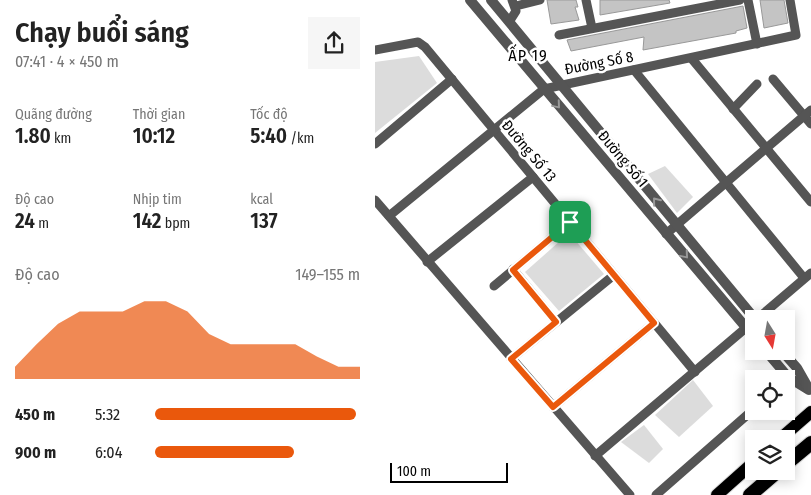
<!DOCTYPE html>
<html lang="vi">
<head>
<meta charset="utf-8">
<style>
	body { margin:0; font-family:"Fira Sans Condensed",sans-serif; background:#f6f6f6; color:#222; height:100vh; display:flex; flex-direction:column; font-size:19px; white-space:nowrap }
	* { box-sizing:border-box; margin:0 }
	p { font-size:16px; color:#767676 }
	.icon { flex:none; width:28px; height:28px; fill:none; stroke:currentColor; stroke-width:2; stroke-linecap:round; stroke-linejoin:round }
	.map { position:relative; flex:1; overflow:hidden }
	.drawer { display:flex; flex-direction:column; background:#fff; width:375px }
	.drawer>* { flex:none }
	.needle { width:32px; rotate:169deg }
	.controls { position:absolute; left:370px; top:310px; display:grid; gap:10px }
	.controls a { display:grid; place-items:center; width:50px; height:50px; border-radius:0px; background:#fff; box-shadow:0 2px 12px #0003; font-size:25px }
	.scale { position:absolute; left:15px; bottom:12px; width:118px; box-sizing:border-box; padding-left:5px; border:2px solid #000; border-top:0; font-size:14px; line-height:18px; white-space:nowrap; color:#000; -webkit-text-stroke:4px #fff; paint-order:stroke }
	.pin { position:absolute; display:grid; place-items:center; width:42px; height:42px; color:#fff; margin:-21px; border-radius:10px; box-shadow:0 2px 8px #0006 }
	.round { display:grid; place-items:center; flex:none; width:52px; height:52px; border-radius:0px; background:#f6f6f6 }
	.overview { display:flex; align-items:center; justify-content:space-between; height:85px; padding:0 15px }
	h1 { font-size:28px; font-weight:600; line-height:38px }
	.figures { display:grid; grid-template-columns:repeat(3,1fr); gap:8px; height:85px; padding:5px 15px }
	.figures div { display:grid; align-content:center }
	.figures b { font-size:21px; font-weight:600 }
	.figures small { font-size:14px; font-weight:400 }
	.figures p { font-size:14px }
	.chart { height:140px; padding:10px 15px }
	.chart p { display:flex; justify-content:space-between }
	.chart svg { width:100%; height:90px; margin-top:5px; fill:#ea580c; opacity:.7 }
	ul { padding:0 15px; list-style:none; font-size:16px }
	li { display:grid; grid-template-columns:80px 60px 1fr; align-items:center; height:38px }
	li i { height:12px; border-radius:6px; background:#ea580c }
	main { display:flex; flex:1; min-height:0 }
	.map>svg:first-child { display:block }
</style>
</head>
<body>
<main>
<section class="drawer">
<div class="overview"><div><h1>Chạy buổi sáng</h1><p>07:41 · 4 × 450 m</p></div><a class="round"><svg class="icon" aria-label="share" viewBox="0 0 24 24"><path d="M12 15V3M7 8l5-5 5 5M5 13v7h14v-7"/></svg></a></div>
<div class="figures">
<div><p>Quãng đường</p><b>1.80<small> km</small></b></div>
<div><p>Thời gian</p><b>10:12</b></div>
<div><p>Tốc độ</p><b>5:40<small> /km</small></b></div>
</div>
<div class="figures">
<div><p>Độ cao</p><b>24<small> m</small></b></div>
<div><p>Nhịp tim</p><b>142<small> bpm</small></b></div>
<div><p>kcal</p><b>137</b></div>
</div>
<div class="chart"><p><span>Độ cao</span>149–155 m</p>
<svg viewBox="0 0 160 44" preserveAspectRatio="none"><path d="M0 44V38L10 27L20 17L30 11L40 11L50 11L60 6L70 6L80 11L90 22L100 27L110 27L120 27L130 27L140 33L150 38L160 38V44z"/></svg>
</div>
<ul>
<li><b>450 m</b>5:32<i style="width:98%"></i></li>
<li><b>900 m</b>6:04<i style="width:68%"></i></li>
</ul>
</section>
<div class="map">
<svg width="436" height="495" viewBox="0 0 436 495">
	<rect width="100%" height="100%" fill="#fff"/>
	<g fill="#dcdcdc">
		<polygon points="44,56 62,83 0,133 0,62"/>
		<polygon points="290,166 318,197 302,213 273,174"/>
		<polygon points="194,233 229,274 184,311 150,272"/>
		<polygon points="318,380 338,406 304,437 280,415"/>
		<polygon points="269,425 288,449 274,463 246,442"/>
	</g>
	<g fill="#c4c4c4" stroke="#999">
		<polygon points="172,0 201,0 203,7 200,7 204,20 176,24"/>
		<polygon points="225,0 294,0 295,3 225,15"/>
		<polygon points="385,0 409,0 413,23 389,28"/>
		<polygon points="368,6 372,28 361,31 361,33 268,50 269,37 196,51 192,40"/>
	</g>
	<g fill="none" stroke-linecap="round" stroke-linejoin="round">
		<defs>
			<g id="primary">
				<polyline points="405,439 436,412"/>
				<polyline points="342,495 379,462"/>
			</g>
			<g id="trunk">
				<polyline points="411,464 436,443"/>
				<polyline points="375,495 403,471"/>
			</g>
		</defs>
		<use href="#primary" stroke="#dbdbdb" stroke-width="14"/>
		<use href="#trunk" stroke="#dbdbdb" stroke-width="16"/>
		<g stroke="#555" stroke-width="9">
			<polyline points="211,0 217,28"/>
			<polyline points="373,0 382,44"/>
			<polyline points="141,6 165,0"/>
			<polyline points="134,22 141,11 137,0"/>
			<polyline points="184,35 365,0"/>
			<polyline points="0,50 43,42 50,47 320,372"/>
			<polyline points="317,59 436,202"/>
			<polyline points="259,70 429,278"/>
			<polyline points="398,79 436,124"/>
			<polyline points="358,109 382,84"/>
			<polyline points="0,144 77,79"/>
			<polyline points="0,200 255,495"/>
			<polyline points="14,216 169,89 421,35 415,0"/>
			<polyline points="291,234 436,110"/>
			<polyline points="52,262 158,177"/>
			<polyline points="138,269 181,322"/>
			<polyline points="119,286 195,222"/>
			<polyline points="382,319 436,273"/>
			<polyline points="136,359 239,275"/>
			<polyline points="178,407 279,323"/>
			<polyline points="220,456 379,321"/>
			<polyline points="281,495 379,409"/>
		</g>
		<g stroke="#555" stroke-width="10">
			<polyline points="95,0 379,337"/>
			<polyline points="116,0 380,319"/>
			<polyline points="391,351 413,377 434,390"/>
			<polyline points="407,351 422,368 434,389"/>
		</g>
		<use href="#primary" stroke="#000" stroke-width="12"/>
		<use href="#trunk" stroke="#000" stroke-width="14"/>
	</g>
	<defs><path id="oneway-chevron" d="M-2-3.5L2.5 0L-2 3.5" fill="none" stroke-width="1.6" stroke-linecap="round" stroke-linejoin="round" transform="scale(1.25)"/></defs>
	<g stroke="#999">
		<use href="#oneway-chevron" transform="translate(182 105) rotate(50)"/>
		<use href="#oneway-chevron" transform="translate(281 201) rotate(-129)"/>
		<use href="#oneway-chevron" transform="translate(310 255) rotate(50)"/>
	</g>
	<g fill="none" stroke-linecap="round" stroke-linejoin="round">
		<defs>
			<polygon id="route" points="195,222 279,323 178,407 136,359 181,322 138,270"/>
		</defs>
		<use href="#route" stroke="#fff" stroke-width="10"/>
		<use href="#route" stroke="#ea580c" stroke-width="6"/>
	</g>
	<g text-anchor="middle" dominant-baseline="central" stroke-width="5" stroke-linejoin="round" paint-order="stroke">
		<g font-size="15" fill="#000" stroke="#fff">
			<text transform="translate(224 63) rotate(-11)">Đường Số 8</text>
			<text transform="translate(154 151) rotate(50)">Đường Số 13</text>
			<text transform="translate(248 159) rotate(50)">Đường Số 1</text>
		</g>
		<g font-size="16" letter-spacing="1" fill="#000" stroke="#fff">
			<text x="153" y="55">ẤP 19</text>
		</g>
	</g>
</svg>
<div class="controls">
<a><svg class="needle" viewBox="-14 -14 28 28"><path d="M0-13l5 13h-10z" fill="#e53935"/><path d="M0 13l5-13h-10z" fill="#767676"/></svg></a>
<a><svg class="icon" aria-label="locate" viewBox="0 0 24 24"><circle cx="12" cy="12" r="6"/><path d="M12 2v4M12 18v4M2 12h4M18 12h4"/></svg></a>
<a><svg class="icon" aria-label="layers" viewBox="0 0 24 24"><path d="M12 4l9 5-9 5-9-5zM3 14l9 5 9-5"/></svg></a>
</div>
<div class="scale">100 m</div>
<div class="pin" style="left:195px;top:222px;background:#1e9e55"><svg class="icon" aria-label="arrive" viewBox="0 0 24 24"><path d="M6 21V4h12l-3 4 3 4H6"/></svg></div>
</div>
</main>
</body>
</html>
